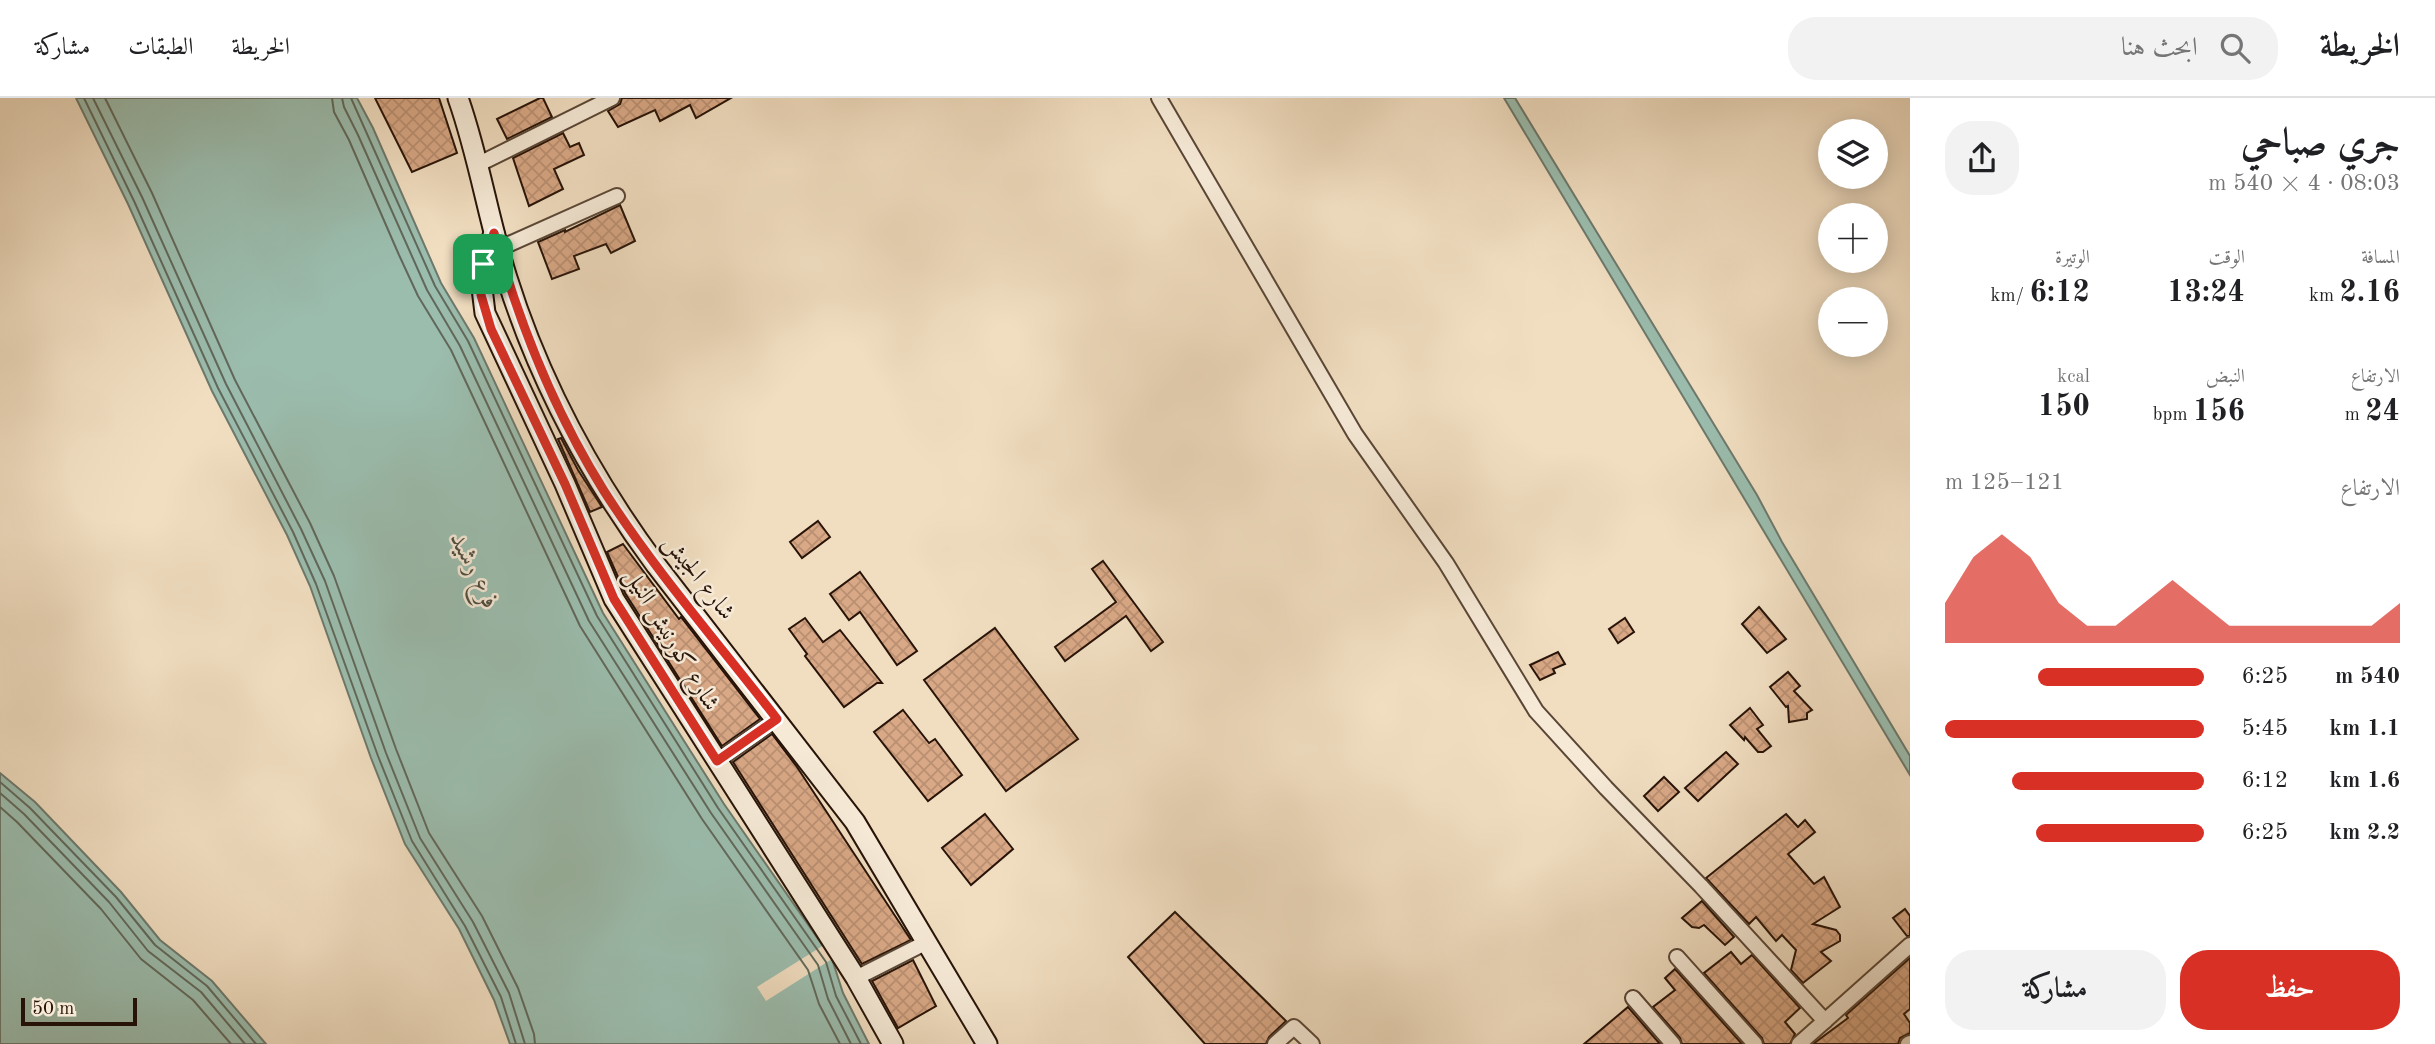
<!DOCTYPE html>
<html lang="ar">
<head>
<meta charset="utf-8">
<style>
	body { margin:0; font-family:"Old Standard TT",Amiri,serif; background:#f2f2f2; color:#202124; direction:rtl; height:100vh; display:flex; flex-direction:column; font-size:26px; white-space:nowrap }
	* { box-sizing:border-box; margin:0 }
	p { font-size:23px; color:#757577 }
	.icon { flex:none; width:38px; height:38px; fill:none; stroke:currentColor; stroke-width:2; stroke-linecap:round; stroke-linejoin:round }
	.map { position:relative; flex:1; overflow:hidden; direction:ltr }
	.drawer { display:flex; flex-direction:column; background:#fff; width:525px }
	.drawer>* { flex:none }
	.controls { position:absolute; left:1818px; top:21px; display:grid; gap:14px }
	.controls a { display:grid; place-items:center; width:70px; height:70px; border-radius:50%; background:#fff; box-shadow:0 4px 18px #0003; font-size:35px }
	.scale { position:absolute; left:21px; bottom:18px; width:116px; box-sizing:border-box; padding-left:7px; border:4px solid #271308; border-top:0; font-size:19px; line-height:24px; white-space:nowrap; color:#271308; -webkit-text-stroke:5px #f6ead7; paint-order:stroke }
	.pin { position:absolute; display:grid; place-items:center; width:60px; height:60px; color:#fff; margin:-30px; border-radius:14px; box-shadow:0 4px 10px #0006 }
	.round { display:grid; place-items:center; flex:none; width:74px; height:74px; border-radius:28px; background:#f2f2f2 }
	.headline { display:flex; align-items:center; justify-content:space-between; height:119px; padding:0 35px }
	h1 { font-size:38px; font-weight:700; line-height:52px }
	.figures { display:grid; grid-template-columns:repeat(3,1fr); gap:10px; height:119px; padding:7px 35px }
	.figures div { display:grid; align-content:center }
	.figures b { font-size:30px; font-weight:700 }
	.figures small { font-size:19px; font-weight:400 }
	.figures p { font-size:19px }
	.chart { height:196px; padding:14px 35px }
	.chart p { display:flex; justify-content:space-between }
	.chart svg { width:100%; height:126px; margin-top:7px; fill:#d93025; opacity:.7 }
	.action { display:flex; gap:14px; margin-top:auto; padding:14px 35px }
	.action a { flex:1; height:80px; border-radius:28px; background:#d93025; color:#fff; font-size:28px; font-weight:700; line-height:80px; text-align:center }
	.action a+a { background:#f2f2f2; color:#202124 }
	ul { padding:0 35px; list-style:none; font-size:23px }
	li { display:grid; grid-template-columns:112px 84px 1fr; align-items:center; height:52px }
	li i { height:18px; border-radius:9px; background:#d93025 }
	header { display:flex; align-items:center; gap:42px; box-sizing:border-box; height:98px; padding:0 35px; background:#fff; border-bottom:2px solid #e0e0e0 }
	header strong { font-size:33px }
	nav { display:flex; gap:38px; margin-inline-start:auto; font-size:24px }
	.search { width:490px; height:63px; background:#f2f2f2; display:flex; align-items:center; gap:18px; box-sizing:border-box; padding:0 24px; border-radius:28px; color:#757577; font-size:26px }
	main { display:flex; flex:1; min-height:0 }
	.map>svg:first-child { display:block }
</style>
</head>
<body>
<header>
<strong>الخريطة</strong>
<div class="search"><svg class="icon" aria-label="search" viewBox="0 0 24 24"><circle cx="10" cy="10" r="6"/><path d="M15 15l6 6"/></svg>ابحث هنا</div>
<nav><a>الخريطة</a><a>الطبقات</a><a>مشاركة</a></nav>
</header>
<main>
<section class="drawer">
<div class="headline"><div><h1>جري صباحي</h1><p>08:03 · 4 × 540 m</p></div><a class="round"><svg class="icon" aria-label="share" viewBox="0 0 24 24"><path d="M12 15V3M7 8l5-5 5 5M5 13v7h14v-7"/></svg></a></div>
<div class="figures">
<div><p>المسافة</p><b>2.16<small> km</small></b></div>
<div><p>الوقت</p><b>13:24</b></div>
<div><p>الوتيرة</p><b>6:12<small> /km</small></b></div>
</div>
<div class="figures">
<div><p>الارتفاع</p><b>24<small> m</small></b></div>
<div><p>النبض</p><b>156<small> bpm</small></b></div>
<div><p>kcal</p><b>150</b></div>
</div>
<div class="chart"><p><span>الارتفاع</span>121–125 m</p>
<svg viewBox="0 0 160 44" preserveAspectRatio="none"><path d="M0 44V30L10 14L20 6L30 14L40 30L50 38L60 38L70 30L80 22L90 30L100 38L110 38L120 38L130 38L140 38L150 38L160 30V44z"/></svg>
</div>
<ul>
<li><b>540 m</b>6:25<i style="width:64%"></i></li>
<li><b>1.1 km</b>5:45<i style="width:100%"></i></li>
<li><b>1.6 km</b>6:12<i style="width:74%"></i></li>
<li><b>2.2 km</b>6:25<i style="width:65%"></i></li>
</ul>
<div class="action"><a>حفظ</a><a>مشاركة</a></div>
</section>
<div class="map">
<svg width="1910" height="946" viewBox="0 0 1910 946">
	<defs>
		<pattern id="building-cross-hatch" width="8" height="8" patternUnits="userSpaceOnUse" patternTransform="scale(1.75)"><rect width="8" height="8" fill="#d9a886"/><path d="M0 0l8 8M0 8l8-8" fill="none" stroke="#ba9072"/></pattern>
	</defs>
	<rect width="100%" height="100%" fill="#f1dec1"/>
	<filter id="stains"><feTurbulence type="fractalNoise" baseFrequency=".00286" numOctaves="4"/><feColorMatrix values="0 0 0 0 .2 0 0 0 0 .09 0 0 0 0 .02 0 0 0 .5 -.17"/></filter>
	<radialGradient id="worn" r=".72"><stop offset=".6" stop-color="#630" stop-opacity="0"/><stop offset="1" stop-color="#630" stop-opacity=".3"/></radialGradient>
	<g fill="#9bbdae" stroke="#6d796c" stroke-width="2">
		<polygon points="76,0 357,0 373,30 441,185 474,240 603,515 724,706 832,861 843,895 869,946 510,946 494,902 459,831 405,746 371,660 310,488 287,437 212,293 128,106"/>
		<polygon points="1504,0 1515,0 1757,397 1782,444 1910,658 1910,677"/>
		<polygon points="0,675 35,704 121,794 160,842 212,883 266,946 0,946"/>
	</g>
	<polygon fill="#f1dec1" points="824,847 832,861 766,903 757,889"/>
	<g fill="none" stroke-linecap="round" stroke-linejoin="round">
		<g stroke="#61685b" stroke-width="2">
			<polyline points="84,0 134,103 218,290 293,434 316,486 378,658 412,743 465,828 501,899 516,946"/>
			<polyline points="93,0 142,99 226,286 301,431 325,483 386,655 420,740 473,824 509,895 525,946"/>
			<polyline points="105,0 152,95 235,282 310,425 334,478 396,651 429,735 482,818 518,890 534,936 535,946"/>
			<polyline points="332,0 334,14 349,42 399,157 418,198 451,252 580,528 702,721 808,872 819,906 840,946"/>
			<polyline points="342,0 344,9 358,37 427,192 460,248 589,523 711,715 818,867 828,901 851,946"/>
			<polyline points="351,0 435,188 468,243 597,518 718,710 826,864 836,898 861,946"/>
			<polyline points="0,684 30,710 116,799 155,847 207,888 256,946"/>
			<polyline points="0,695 24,716 109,804 148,853 201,894 245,946"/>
			<polyline points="0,709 17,724 101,811 141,861 193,902 231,946"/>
		</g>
	</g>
	<g fill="url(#building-cross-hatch)" stroke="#271308" stroke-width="2">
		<polygon points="375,0 439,0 457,55 412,74"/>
		<polygon points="540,0 543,0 552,19 507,41 497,21"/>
		<polygon points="622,0 731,0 696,20 690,7 660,23 655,12 618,29 608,13 620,6"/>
		<polygon points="563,35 570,49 579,45 584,57 554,71 563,91 529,108 513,60"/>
		<polygon points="620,107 635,143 611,155 606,146 574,158 579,171 552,181 538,144 565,132 565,134"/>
		<polygon points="561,340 578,372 602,409 590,414 558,341"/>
		<polygon points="818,423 830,439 802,460 790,444"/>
		<polygon points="623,446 679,521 681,519 760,621 722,648 625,495 607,454"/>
		<polygon points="1103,463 1163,544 1151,553 1126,518 1065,563 1055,549 1116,504 1092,471"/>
		<polygon points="860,474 917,553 897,567 860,514 849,522 830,496"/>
		<polygon points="1759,509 1786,541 1767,555 1742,526"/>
		<polygon points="805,520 823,544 840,532 882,585 877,585 844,609 805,558 807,556 789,531"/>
		<polygon points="1625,520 1634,534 1618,545 1609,531"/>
		<polygon points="995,530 1078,641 1006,693 924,582"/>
		<polygon points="1558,554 1565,566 1553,571 1555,575 1540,582 1530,567"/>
		<polygon points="1788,574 1800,588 1794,593 1812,612 1807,615 1807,621 1789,624 1788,608 1786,609 1770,589"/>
		<polygon points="1750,610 1763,627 1757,631 1771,648 1763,654 1758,654 1745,639 1744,642 1730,627"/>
		<polygon points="903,612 929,645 935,641 962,677 928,703 874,634"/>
		<polygon points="772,636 797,669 911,842 862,866 733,664"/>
		<polygon points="1726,654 1738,666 1698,703 1685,690"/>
		<polygon points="1664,679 1679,694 1658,713 1644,698"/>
		<polygon points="985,716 1013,751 971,787 942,750"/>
		<polygon points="1786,716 1798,729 1805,722 1815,734 1788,756 1814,786 1824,779 1840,809 1813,826 1836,832 1840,837 1840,843 1821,854 1831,863 1803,885 1791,872 1796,852 1782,837 1776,843 1756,819 1749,826 1706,780"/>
		<polygon points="1702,803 1734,839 1725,847 1704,827 1699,830 1692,829 1682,820"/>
		<polygon points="1905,811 1910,818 1910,838 1907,838 1893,820"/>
		<polygon points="1175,814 1286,923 1269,939 1266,946 1205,946 1128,859"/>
		<polygon points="1731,854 1741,866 1752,857 1800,910 1785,924 1795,936 1790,946 1764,946 1762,940 1704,875"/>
		<polygon points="1910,860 1910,911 1904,916 1910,925 1910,935 1900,940 1898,946 1813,946 1848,920 1846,917"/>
		<polygon points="913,862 936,908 898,930 872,883"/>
		<polygon points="1675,871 1742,946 1682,946 1680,940 1653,909 1675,892 1665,880"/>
		<polygon points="1628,909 1660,946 1584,946"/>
	</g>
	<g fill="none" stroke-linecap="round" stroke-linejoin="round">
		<defs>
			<g id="street">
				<polyline points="1159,0 1355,336 1446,465 1536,613 1606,690 1701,788 1825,923"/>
				<polyline points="477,67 612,0"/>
				<polyline points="498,151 617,98"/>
				<polyline points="717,663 777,621"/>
				<polyline points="1677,859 1755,946"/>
				<polyline points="856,880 927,844"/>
				<polyline points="1633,900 1673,946"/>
				<polyline points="1275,946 1294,929 1312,946"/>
				<polyline points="1799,946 1910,847"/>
				<polyline points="1908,946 1910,945"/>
			</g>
			<g id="secondary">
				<path d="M 458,0 C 479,59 488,121 507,180 C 540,285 591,379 656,467 L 855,724 L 987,946"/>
				<polyline points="494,135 483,166 481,182 485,215 565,386 614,501 856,880 893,946"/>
			</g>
		</defs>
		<use href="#street" stroke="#5a4636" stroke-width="18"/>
		<use href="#secondary" stroke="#271308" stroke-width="23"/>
		<use href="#street" stroke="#f6ead7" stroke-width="14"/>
		<use href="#secondary" stroke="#f6ead7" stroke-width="19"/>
	</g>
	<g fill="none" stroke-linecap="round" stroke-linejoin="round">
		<defs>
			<path id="route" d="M 494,135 C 519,225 554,313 604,393 C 655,473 719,546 777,621 L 717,663 L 614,501 L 565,386 L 491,231 L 481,197 L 481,182 L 483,166 Z"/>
		</defs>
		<use href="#route" stroke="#fff" stroke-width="14"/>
		<use href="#route" stroke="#d93025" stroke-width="9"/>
	</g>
	<g text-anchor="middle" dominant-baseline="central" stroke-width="5" stroke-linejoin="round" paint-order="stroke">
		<g font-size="24" fill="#271308" stroke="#f6ead7">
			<text transform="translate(698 480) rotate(52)">شارع الجيش</text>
			<text transform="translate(671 542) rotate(59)">شارع كورنيش النيل</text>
		</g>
		<g font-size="26" font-style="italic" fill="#504e42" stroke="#f6ead7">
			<text transform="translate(474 473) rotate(64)">فرع رشيد</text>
		</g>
	</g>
	<rect width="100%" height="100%" filter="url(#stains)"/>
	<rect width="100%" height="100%" fill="url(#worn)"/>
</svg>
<div class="controls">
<a><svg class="icon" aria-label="layers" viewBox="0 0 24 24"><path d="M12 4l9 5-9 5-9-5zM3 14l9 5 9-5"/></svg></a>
<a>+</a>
<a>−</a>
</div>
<div class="scale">50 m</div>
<div class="pin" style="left:483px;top:166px;background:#1e9e55"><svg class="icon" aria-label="arrive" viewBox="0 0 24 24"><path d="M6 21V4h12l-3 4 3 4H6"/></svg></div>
</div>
</main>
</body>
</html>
